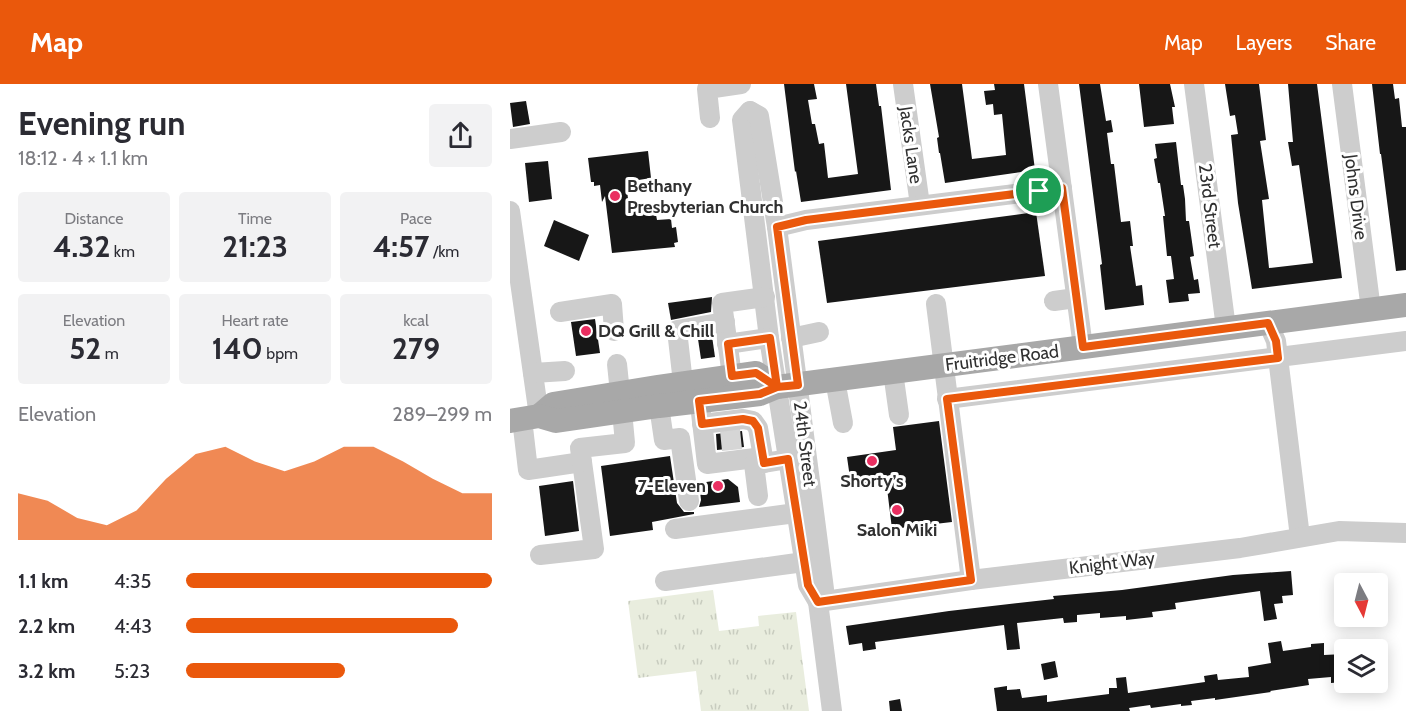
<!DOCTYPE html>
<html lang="en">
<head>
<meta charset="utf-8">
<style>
	body { margin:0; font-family:Cabin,sans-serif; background:#f2f2f3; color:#2b2b33; height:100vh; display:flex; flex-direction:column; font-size:22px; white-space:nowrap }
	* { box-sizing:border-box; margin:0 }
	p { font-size:20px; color:#7c7c81 }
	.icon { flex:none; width:33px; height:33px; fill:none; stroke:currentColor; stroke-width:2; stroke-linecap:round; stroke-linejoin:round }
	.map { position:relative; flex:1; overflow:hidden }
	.panel { display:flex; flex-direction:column; background:#fff; width:510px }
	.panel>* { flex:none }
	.needle { width:39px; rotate:173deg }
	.controls { position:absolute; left:824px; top:489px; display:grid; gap:12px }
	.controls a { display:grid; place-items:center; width:54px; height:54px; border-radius:6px; background:#fff; box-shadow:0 3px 15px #0003; font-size:30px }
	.pin { position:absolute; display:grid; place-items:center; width:51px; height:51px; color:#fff; margin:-26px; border:3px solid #fff; border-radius:50%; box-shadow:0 2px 6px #0007 }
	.round { display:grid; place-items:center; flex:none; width:63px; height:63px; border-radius:6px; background:#f2f2f3 }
	.summary { display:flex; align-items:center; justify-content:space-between; height:102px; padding:0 18px }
	h1 { font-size:33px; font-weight:700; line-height:45px }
	.stats { display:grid; grid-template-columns:repeat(3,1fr); gap:9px; height:102px; padding:6px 18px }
	.stats div { display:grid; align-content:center; border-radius:6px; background:#f2f2f3; text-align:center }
	.stats b { font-size:30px; font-weight:700 }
	.stats small { font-size:16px; font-weight:400 }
	.stats p { font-size:16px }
	.chart { height:168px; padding:12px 18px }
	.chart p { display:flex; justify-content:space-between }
	.chart svg { width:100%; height:108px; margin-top:6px; fill:#ea580c; opacity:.7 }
	ul { padding:0 18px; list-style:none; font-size:20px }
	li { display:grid; grid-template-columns:96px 72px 1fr; align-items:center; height:45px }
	li i { height:15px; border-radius:8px; background:#ea580c }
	header { display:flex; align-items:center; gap:36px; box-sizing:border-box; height:84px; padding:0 30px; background:#ea580c; color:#fff }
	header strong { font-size:28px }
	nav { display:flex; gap:33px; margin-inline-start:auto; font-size:21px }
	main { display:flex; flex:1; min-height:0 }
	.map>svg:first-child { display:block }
</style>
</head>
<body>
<header>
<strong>Map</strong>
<nav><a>Map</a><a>Layers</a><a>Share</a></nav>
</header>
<main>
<section class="panel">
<div class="summary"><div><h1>Evening run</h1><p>18:12 · 4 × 1.1 km</p></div><a class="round"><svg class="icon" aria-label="share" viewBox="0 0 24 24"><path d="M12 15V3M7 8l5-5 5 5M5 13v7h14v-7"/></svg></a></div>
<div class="stats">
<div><p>Distance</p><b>4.32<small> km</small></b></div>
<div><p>Time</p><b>21:23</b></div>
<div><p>Pace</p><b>4:57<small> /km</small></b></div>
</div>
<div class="stats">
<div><p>Elevation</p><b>52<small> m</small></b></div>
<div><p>Heart rate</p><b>140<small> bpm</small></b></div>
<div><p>kcal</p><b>279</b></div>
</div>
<div class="chart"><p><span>Elevation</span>289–299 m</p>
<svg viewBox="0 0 160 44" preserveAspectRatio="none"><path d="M0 44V25L10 28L20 35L30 38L40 32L50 19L60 9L70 6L80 12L90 16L100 12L110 6L120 6L130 12L140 19L150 25L160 25V44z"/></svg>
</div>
<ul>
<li><b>1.1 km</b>4:35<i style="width:100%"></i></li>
<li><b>2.2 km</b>4:43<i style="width:89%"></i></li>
<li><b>3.2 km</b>5:23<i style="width:52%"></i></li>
</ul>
</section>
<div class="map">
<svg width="896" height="627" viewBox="0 0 896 627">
	<defs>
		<pattern id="grass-tufts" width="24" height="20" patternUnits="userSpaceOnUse" patternTransform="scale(1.5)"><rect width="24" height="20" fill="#e9edde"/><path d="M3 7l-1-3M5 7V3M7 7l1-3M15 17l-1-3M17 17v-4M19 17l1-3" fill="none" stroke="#c8ccbf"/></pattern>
	</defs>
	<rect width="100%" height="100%" fill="#fff"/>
	<polygon fill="url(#grass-tufts)" points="203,506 209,547 249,542 248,532 286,528 299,627 191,627 186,587 128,594 118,517"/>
	<g fill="#171717">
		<polygon points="274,0 304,0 307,15 298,16 302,40 305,40 309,60 314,59 318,94 348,90 336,0 366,0 369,22 371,22 381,106 291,118 286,87 285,88"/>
		<polygon points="420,0 452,0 462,75 496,71 492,30 484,31 483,20 476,21 474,7 485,6 484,0 514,0 525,86 435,99 430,69 429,69 427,54 429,53"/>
		<polygon points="569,0 590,0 596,37 601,36 603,48 597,49 601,80 604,80 611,138 620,137 623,162 620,162 626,202 632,201 634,221 595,226 590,181 592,180"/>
		<polygon points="629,0 660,0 665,23 662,23 664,40 634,43"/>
		<polygon points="715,0 749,0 756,56 750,57 759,115 752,116 759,184 803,179 789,81 782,82 778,58 783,58 778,0 807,0 832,194 742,205 728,119 721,51 728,50 725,31 720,32"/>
		<polygon points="862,0 883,0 885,15 889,14 892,43 896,43 896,186 886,187 871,70 870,70"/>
		<polygon points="16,17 20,40 3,43 0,19"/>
		<polygon points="666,58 671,101 673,101 675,115 676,137 679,137 684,172 680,173 684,196 688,195 690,209 678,210 679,217 659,219 656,196 664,195 661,172 657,172 653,132 655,132 650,99 648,99 644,75 647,74 645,60"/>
		<polygon points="138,67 141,94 116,98 119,123 144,120 147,136 161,135 162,144 166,143 168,158 164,159 165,163 102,169 95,112 92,118 90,101 84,102 84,98 81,98 78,74"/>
		<polygon points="38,77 42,115 19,118 15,79"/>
		<polygon points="526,128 535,192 317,219 308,157"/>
		<polygon points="44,136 79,151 69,177 34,162"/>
		<polygon points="202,213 201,228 161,236 158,219"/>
		<polygon points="85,235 90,269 66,272 61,238"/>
		<polygon points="202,252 205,273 191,275 188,255"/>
		<polygon points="429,337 442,438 382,445 376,396 341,401 337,373 386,366 383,343"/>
		<polygon points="232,347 234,363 207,366 206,350"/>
		<polygon points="160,372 167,419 174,428 184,428 184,430 142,438 143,446 100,452 91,382"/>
		<polygon points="218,395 228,403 230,418 189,423 191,416 189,399"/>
		<polygon points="63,397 69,447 35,452 29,402"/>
		<polygon points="781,487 783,511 772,512 773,519 764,520 767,535 754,537 750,507 665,519 666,525 642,528 643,533 616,536 616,532 590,534 590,529 567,531 567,538 554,539 553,534 507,539 510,565 497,566 494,541 365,558 366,565 353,567 352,559 339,561 336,542 439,527 544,515 543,512 612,506 723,491"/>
		<polygon points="771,557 773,567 801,563 801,560 814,559 814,571 834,570 834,598 821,599 821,593 798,595 799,601 760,607 761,608 705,616 705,614 681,617 682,621 671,622 671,620 641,624 640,621 619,624 620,627 487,627 484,604 497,602 497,606 510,605 512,614 537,611 537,618 599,610 599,604 607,604 606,594 616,593 618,609 695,598 694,592 707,590 708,596 739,593 738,583 761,579 758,559"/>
		<polygon points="545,577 548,593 534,596 531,580"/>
		<polygon points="390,615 392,627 380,627 379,617"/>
	</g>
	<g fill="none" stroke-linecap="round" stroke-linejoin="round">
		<polyline stroke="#d6d6d6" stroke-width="20" stroke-dasharray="20 10" stroke-linecap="butt" points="220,346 222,366"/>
		<g stroke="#cdcdcd" stroke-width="20">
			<polyline points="393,0 410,121"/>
			<polyline points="538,0 573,263"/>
			<polyline points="684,0 716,244"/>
			<polyline points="832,0 861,226"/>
			<polyline points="240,27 232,36 259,254 298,501 308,518 322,627"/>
			<polyline points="240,27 249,32 267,143 314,505 308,518"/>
			<polyline points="200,34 197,5 231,0"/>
			<polyline points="0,55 51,48"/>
			<polyline points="0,127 29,332"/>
			<polyline points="267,143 296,136 552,104"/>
			<polyline points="544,217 566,214"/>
			<polyline points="426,220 461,496"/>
			<polyline points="50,228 102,220 104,247"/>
			<polyline points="758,239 766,257 790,453"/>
			<polyline points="281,254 309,248"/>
			<polyline points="217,260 259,254"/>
			<polyline points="107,280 110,309"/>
			<polyline points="383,288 389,331"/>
			<polyline points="23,289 55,287"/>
			<polyline points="222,292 212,219 255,213"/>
			<polyline points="325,296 333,339"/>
			<polyline points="173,299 167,246 215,238"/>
			<polyline points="437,315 896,257"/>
			<polyline points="149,322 154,356 170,354 179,417"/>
			<polyline points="191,329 197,380 253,373"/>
			<polyline points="12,335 18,386 72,378 84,465 30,471"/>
			<polyline points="192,340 233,335 243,337 248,344 254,379 278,375"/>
			<polyline points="72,378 70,364 115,359 112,327"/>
			<polyline points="248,412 244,380 254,379"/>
			<polyline points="165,445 286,429"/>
			<polyline points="155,497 294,478"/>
			<polyline points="308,518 461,496 730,464 829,447 896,449"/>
		</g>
		<g stroke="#a8a8a8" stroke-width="24">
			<polyline points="29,332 43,320 147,303 246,289 267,303"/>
			<polyline points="0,337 29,332 46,337 149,322 250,310 267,303 896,221"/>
		</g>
	</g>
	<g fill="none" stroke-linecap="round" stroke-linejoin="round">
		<defs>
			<polyline id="route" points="529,107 296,136 267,143 288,301 267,303 246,289 222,292 218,260 260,254 267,303 250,310 189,317 192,340 233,335 243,337 248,344 254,379 278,375 298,501 308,518 461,496 437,315 768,274 766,257 758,239 573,263 552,104 529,107"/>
		</defs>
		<use href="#route" stroke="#fff" stroke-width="12"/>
		<use href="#route" stroke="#ea580c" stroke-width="8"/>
	</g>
	<g fill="#ea2f61" stroke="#fff" stroke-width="2">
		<circle cx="105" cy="112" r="6"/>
		<circle cx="76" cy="247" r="6"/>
		<circle cx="362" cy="377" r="6"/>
		<circle cx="208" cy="402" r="6"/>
		<circle cx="387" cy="426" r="6"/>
	</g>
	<g text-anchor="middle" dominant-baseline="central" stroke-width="6" stroke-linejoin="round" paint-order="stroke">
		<g font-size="18" fill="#303030" stroke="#fff">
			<text transform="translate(401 61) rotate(82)">Jacks Lane</text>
			<text transform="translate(846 113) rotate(83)">Johns Drive</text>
			<text transform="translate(700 122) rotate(83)">23rd Street</text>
			<text transform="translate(492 274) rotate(-7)">Fruitridge Road</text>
			<text transform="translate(295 360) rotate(83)">24th Street</text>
			<text transform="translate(602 479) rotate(-7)">Knight Way</text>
		</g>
		<g font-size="18" font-weight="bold" fill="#303030" stroke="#fff" text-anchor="start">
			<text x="117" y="102">Bethany<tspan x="117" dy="21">Presbyterian Church</tspan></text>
			<text x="88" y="247">DQ Grill &amp; Chill</text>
			<text x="362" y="397" text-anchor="middle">Shorty’s</text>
			<text x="196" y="402" text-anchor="end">7-Eleven</text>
			<text x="387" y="446" text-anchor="middle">Salon Miki</text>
		</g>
	</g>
</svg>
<div class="controls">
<a><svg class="needle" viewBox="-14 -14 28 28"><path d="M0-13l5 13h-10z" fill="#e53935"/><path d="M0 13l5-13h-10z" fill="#7c7c81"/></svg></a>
<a><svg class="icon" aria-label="layers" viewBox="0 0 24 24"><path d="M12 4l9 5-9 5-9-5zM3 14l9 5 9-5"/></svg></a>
</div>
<div class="pin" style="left:529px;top:107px;background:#1e9e55"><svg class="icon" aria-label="arrive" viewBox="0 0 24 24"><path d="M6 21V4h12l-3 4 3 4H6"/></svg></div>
</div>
</main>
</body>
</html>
